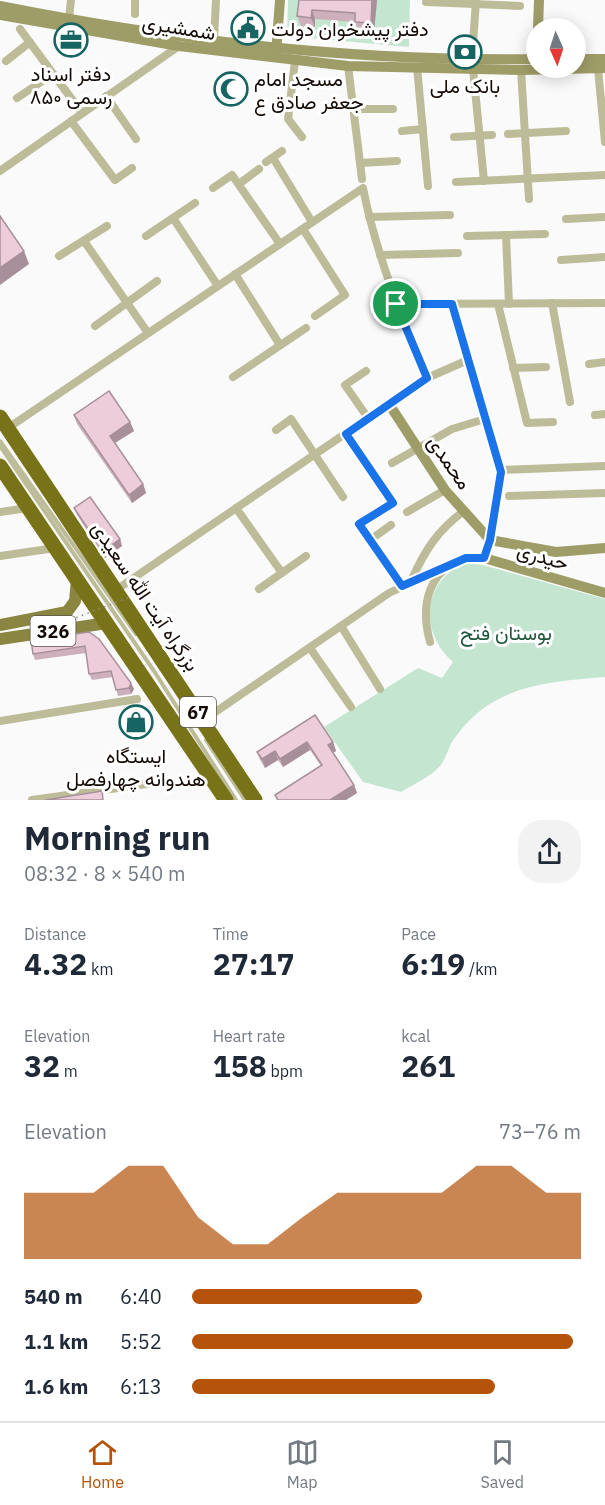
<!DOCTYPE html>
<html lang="en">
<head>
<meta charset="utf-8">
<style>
	body { margin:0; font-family:"IBM Plex Sans",Vazirmatn,sans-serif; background:#f2f2f3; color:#1f2937; height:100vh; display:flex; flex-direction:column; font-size:22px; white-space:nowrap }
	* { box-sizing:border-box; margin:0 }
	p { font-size:20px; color:#747a83 }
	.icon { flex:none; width:33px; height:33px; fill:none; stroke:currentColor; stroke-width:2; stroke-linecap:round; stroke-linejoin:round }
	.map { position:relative; height:800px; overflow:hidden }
	.drawer { display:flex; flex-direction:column; background:#fff; flex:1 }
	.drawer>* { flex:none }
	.needle { width:39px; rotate:177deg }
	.controls { position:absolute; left:526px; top:18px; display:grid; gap:12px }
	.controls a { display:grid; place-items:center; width:60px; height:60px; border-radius:50%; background:#fff; box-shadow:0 3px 15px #0003; font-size:30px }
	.pin { position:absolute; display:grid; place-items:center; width:51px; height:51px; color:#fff; margin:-26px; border:3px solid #fff; border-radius:50%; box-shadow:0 2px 6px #0007 }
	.round { display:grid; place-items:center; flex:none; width:63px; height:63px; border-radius:24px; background:#f2f2f3 }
	.head { display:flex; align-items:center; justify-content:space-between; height:102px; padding:0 24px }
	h1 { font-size:33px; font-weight:700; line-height:45px }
	.metrics { display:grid; grid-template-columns:repeat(3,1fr); gap:9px; height:102px; padding:6px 24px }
	.metrics div { display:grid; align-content:center }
	.metrics b { font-size:30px; font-weight:700 }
	.metrics small { font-size:16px; font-weight:400 }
	.metrics p { font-size:16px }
	.chart { height:168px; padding:12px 24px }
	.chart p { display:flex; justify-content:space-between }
	.chart svg { width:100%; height:108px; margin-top:6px; fill:#b45309; opacity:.7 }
	ul { padding:0 24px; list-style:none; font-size:20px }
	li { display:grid; grid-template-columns:96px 72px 1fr; align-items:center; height:45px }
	li i { height:15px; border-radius:8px; background:#b45309 }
	.tabs { display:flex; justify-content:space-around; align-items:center; height:84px; border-top:2px solid #e0e1e3; background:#fff; font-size:16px; color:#747a83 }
	.tabs a { display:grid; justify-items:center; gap:3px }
	.tabs .current { color:#b45309 }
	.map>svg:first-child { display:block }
</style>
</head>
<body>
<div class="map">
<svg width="605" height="800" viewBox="0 0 605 800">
	<rect width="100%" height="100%" fill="#fafafa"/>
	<g fill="#c4e6d1">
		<polygon points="288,0 410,0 409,47 287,36"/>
		<path d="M 466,563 L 483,565 L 605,599 L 605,677 C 546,682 491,685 454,739 C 448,747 446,760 439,767 C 430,777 412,785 401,792 L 363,782 L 324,727 L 418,668 L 442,678 L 453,662 C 419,632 421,581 466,563 Z"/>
	</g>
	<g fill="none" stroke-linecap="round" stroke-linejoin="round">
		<polyline stroke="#8e8987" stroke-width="1.5" stroke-dasharray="1.5 4.5" stroke-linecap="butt" points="366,520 384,508"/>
		<g stroke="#bdbc99" stroke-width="4">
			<polyline points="0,441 136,634"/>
			<polyline points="0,446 154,671 236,800"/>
			<polyline points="206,740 245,800"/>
		</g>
		<g stroke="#bdbc99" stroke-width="8">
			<polyline points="135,0 135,14"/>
			<polyline points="426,2 520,6"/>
			<polyline points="69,18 71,0"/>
			<polyline points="20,29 82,113"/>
			<polyline points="214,40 216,0"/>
			<polyline points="472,58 476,1"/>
			<polyline points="6,61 30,42"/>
			<polyline points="295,61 288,119 302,137"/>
			<polyline points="348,66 362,179"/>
			<polyline points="417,67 428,186"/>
			<polyline points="473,69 484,181"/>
			<polyline points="598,69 605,142"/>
			<polyline points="521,70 529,199"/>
			<polyline points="106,96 136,139"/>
			<polyline points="17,98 53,74"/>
			<polyline points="353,109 393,109"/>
			<polyline points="71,121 115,180 132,168"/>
			<polyline points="402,131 423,129"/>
			<polyline points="508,134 566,131"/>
			<polyline points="454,137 492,135"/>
			<polyline points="273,158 312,222"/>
			<polyline points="266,162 282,151"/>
			<polyline points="360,163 397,161"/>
			<polyline points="0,171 179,46"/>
			<polyline points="456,182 605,175"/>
			<polyline points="239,184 259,169"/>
			<polyline points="213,188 232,175 280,244"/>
			<polyline points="369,217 450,215"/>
			<polyline points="173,218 218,286"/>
			<polyline points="566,219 605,217"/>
			<polyline points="303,229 345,295 315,316"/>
			<polyline points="506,235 509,304"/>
			<polyline points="146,236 195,203"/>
			<polyline points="467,236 545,234"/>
			<polyline points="84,241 148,333"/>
			<polyline points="380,255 458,253"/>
			<polyline points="59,256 107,226"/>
			<polyline points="561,260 605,257"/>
			<polyline points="235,274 280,345"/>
			<polyline points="552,303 570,402"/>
			<polyline points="396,304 605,303"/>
			<polyline points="452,304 501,472 490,540"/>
			<polyline points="498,304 527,423 553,422"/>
			<polyline points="95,326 157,281"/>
			<polyline points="589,364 605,362"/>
			<polyline points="513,368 546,367"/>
			<polyline points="366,371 345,385 368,418"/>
			<polyline points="233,377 306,328"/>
			<polyline points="595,415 605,414"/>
			<path d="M 8,428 L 363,188 C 376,254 401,316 427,378"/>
			<polyline points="276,430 291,419 343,497"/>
			<polyline points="346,433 393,503"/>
			<polyline points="392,463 452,429 485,419"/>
			<polyline points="500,470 605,466"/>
			<polyline points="509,496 605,493"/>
			<polyline points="236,508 282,573"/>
			<polyline points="0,512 28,508"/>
			<polyline points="407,512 445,490"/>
			<polyline points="359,524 402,586"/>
			<polyline points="370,540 391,525"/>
			<polyline points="0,556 55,548"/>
			<path d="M 412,579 C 425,550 438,530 464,511"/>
			<polyline points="259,589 306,556"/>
			<polyline points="116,590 427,378 468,360"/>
			<polyline points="341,626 380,689"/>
			<path d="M 430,642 C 418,598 433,557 484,558"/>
			<polyline points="310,648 351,707"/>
			<polyline points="211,715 389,593 451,564"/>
			<polyline points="0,721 137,699"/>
			<polyline points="32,800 154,783"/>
		</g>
		<g stroke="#9f9d67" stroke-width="10">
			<path d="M 0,6 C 176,41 357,62 537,59"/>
			<polyline points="0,15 179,46 348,66 521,70 605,68"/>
			<polyline points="538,28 539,0"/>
			<polyline points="276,54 280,0"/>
			<polyline points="576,59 605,59"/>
			<polyline points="389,404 445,490 490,540 556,552 605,548"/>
			<polyline points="490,540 484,558 605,593"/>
		</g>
		<g stroke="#8a8642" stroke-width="12">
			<polyline points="0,625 67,612 75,601 77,579"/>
			<polyline points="0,639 107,623"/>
		</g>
		<g stroke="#787318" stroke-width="15">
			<polyline points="0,417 255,800"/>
			<polyline points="0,466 226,800"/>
		</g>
		<polyline stroke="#8e8987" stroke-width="1.5" stroke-dasharray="1.5 4.5" stroke-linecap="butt" points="65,622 130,597"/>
	</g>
	<g fill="#cdb0bb">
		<polygon points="299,0 377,0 374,32 358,31 355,22 315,19 315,27 301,26 297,16"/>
		<polygon points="74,415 130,422 134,431 115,443 143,484 146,493 132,503 77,424"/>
		<polygon points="74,508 120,539 122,546 105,558 77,515"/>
		<polygon points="89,632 134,689 131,694 118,696 113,677 92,680 89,674 86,653 35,660 33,654"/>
		<polygon points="315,715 333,742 336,751 333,753 354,785 357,793 346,800 277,800 275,795 321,766 310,750 283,767 278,760 265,768 260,760 257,752"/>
	</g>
	<g fill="#a79099">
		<polygon points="372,0 377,0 374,32 371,23"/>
		<polygon points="312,10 315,19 315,27 311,18"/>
		<polygon points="24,251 29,264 0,285 0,268"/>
		<polygon points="130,422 134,431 113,444 110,436"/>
		<polygon points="143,484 146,493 132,503 129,495"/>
		<polygon points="120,539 122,546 105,558 103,551"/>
		<polygon points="131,683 134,689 131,694 129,688"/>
		<polygon points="307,742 310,750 283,767 280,759"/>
		<polygon points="333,742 336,751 331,754 328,745"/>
		<polygon points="275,751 278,760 265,768 262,759"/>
		<polygon points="354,785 357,793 346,800 330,800"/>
	</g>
	<g fill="#eecdda" stroke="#a79099" stroke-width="1.5">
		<polygon points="299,0 372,0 371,23 355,22 355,13 312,10 311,18 297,16"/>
		<polygon points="0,216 24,251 0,268"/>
		<polygon points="109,391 130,422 110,436 143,484 129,495 74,415"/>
		<polygon points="90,497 120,539 103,551 74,508"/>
		<polygon points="89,632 99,639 131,683 129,688 116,690 111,671 89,674 85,646 33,654 31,640"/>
		<polygon points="315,715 333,742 328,745 354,785 330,800 278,800 275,795 322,765 307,742 280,759 275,751 262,759 257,752"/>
		<polygon points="102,791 103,800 45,800"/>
	</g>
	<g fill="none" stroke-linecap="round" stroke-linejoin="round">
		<defs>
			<polygon id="route" points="396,304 452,304 501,472 490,540 484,558 466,558 402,586 359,524 393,503 346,434 427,378"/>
		</defs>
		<use href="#route" stroke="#fff" stroke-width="12"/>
		<use href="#route" stroke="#1a73e8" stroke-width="8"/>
	</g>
	<defs>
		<symbol id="civic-ring" viewBox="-11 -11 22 22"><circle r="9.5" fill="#fff" stroke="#176562" stroke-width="1.5"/><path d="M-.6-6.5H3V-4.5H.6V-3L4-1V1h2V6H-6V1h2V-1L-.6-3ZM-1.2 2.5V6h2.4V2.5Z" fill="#176562"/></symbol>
		<symbol id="office-ring" viewBox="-11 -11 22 22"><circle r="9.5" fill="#fff" stroke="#176562" stroke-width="1.5"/><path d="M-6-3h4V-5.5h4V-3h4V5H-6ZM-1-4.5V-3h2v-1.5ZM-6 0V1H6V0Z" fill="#176562"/></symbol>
		<symbol id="bank-ring" viewBox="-11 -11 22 22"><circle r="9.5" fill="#fff" stroke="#176562" stroke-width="1.5"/><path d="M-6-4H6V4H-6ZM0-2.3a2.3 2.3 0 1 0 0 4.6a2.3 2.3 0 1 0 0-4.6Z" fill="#176562"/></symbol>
		<symbol id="mosque-ring" viewBox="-11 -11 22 22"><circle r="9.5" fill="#fff" stroke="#176562" stroke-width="1.5"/><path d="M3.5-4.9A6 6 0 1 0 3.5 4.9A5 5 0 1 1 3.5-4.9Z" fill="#176562"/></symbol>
		<symbol id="shop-ring" viewBox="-11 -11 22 22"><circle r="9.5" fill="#fff" stroke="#176562" stroke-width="1.5"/><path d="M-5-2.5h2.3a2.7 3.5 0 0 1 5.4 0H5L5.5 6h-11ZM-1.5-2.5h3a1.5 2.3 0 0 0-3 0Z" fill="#176562"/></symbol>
	</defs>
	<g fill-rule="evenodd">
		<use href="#civic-ring" x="229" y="9" width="38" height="38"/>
		<use href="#office-ring" x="52" y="21" width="38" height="38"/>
		<use href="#bank-ring" x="446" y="33" width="38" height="38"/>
		<use href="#mosque-ring" x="212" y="70" width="38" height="38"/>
		<use href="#shop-ring" x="117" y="703" width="38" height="38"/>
	</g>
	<g text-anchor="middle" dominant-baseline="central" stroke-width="6" stroke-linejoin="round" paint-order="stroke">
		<g fill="#fff" stroke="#5a5450" stroke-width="1.5">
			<rect x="30.5" y="616" width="45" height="30" rx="4.5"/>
			<rect x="180" y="697" width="36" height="30" rx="4.5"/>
		</g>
		<g font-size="18" font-weight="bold" fill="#140a05">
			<text x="53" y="631">326</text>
			<text x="198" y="712">67</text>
		</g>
		<g font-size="20" fill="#140a05" stroke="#fff">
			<text transform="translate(179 27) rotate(9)">شمشیری</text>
			<text transform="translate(450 462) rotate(55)">محمدی</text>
			<text transform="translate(543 556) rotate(16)">حیدری</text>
			<text transform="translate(146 596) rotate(56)">بزرگراه آیت الله سعیدی</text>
		</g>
		<g font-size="20" fill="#140a05" stroke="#fff">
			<text x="271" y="28" text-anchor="start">دفتر پیشخوان دولت</text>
			<text x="71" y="73">دفتر اسناد<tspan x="71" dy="23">رسمی ۸۵۰</tspan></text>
			<text x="254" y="78" text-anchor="start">مسجد امام<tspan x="254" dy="23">جعفر صادق ع</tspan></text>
			<text x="465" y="85">بانک ملی</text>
			<text x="136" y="755">ایستگاه<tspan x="136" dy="23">هندوانه چهارفصل</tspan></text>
		</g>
		<g font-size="20" fill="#1f573a" stroke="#fff">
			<text x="506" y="632">بوستان فتح</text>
		</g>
	</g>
</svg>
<div class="controls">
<a><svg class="needle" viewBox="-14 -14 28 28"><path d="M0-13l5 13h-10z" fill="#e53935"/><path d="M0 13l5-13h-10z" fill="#747a83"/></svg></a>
</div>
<div class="pin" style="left:396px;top:304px;background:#1e9e55"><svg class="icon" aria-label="arrive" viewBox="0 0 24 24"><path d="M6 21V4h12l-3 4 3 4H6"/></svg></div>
</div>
<section class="drawer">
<div class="head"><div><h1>Morning run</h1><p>08:32 · 8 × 540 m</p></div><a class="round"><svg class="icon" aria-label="share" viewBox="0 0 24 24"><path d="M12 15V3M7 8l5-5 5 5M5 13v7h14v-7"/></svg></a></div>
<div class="metrics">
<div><p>Distance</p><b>4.32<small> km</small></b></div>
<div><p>Time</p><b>27:17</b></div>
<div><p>Pace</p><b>6:19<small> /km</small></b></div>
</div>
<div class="metrics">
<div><p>Elevation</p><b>32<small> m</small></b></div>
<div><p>Heart rate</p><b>158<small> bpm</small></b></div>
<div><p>kcal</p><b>261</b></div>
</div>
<div class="chart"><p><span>Elevation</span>73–76 m</p>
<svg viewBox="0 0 160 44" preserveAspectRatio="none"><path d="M0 44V17L10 17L20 17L30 6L40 6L50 27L60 38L70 38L80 27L90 17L100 17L110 17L120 17L130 6L140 6L150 17L160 17V44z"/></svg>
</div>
<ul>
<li><b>540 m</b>6:40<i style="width:59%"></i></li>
<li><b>1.1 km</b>5:52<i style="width:98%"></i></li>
<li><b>1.6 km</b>6:13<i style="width:78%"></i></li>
</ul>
</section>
<nav class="tabs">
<a class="current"><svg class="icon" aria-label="home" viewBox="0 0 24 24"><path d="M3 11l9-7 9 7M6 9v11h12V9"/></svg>Home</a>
<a><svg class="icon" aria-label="map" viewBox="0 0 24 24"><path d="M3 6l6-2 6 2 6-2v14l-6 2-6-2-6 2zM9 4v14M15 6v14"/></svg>Map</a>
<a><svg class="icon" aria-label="saved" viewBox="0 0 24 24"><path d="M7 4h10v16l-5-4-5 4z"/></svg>Saved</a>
</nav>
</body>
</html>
